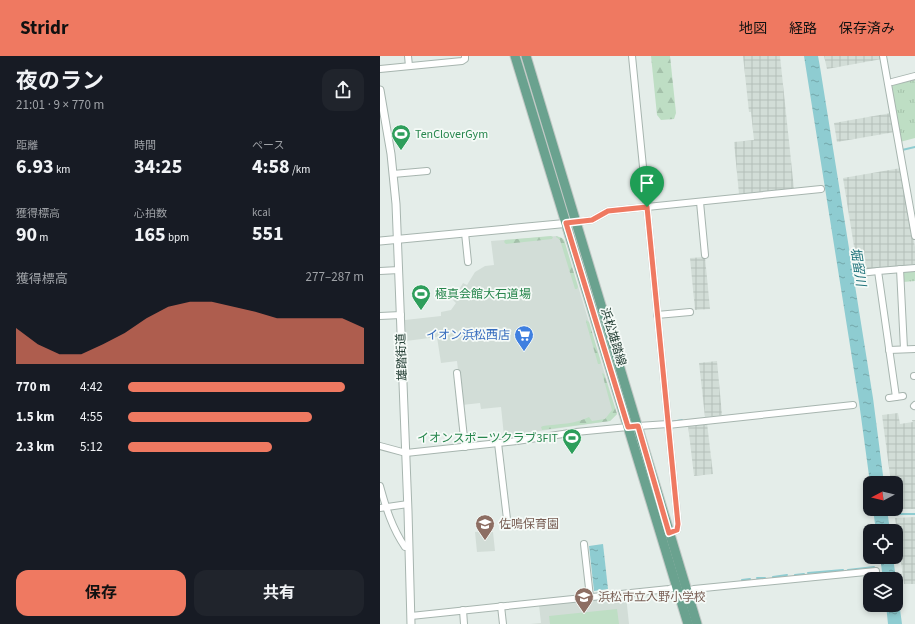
<!DOCTYPE html>
<html lang="ja">
<head>
<meta charset="utf-8">
<style>
	body { margin:0; font-family:"Source Sans 3","Noto Sans JP",sans-serif; background:#20242c; color:#f1f3f6; height:100vh; display:flex; flex-direction:column; font-size:15px; white-space:nowrap }
	* { box-sizing:border-box; margin:0 }
	p { font-size:13px; color:#9ea1a6 }
	.icon { flex:none; width:22px; height:22px; fill:none; stroke:currentColor; stroke-width:2; stroke-linecap:round; stroke-linejoin:round }
	.map { position:relative; flex:1; overflow:hidden }
	.panel { display:flex; flex-direction:column; background:#171b24; width:380px }
	.panel>* { flex:none }
	.needle { width:26px; rotate:263deg }
	.controls { position:absolute; left:483px; top:420px; display:grid; gap:8px }
	.controls a { display:grid; place-items:center; width:40px; height:40px; border-radius:8px; background:#171b24; box-shadow:0 2px 6px #0003; font-size:20px }
	.pin { position:absolute; display:grid; place-items:center; width:34px; height:34px; color:#fff; margin:-41px -17px; border-radius:50% 50% 50% 0; rotate:-45deg; box-shadow:0 0 4px #0007 }
	.pin .icon { rotate:45deg }
	.round { display:grid; place-items:center; flex:none; width:42px; height:42px; border-radius:12px; background:#20242c }
	.headline { display:flex; align-items:center; justify-content:space-between; height:68px; padding:0 16px }
	h1 { font-size:22px; font-weight:700; line-height:30px }
	.metrics { display:grid; grid-template-columns:repeat(3,1fr); gap:6px; height:68px; padding:4px 16px }
	.metrics div { display:grid; align-content:center }
	.metrics b { font-size:20px; font-weight:700 }
	.metrics small { font-size:11px; font-weight:400 }
	.metrics p { font-size:11px }
	.chart { height:112px; padding:8px 16px }
	.chart p { display:flex; justify-content:space-between }
	.chart svg { width:100%; height:72px; margin-top:4px; fill:#ef7961; opacity:.7 }
	.primary-button { display:flex; gap:8px; margin-top:auto; padding:8px 16px }
	.primary-button a { flex:1; height:46px; border-radius:12px; background:#ef7961; color:#111; font-size:16px; font-weight:700; line-height:46px; text-align:center }
	.primary-button a+a { background:#20242c; color:#f1f3f6 }
	ul { padding:0 16px; list-style:none; font-size:13px }
	li { display:grid; grid-template-columns:64px 48px 1fr; align-items:center; height:30px }
	li i { height:10px; border-radius:5px; background:#ef7961 }
	header { display:flex; align-items:center; gap:24px; box-sizing:border-box; height:56px; padding:0 20px; background:#ef7961; color:#111 }
	header strong { font-size:19px }
	nav { display:flex; gap:22px; margin-inline-start:auto; font-size:14px }
	main { display:flex; flex:1; min-height:0 }
	.map>svg:first-child { display:block }
</style>
</head>
<body>
<header>
<strong>Stridr</strong>
<nav><a>地図</a><a>経路</a><a>保存済み</a></nav>
</header>
<main>
<section class="panel">
<div class="headline"><div><h1>夜のラン</h1><p>21:01 · 9 × 770 m</p></div><a class="round"><svg class="icon" aria-label="share" viewBox="0 0 24 24"><path d="M12 15V3M7 8l5-5 5 5M5 13v7h14v-7"/></svg></a></div>
<div class="metrics">
<div><p>距離</p><b>6.93<small> km</small></b></div>
<div><p>時間</p><b>34:25</b></div>
<div><p>ペース</p><b>4:58<small> /km</small></b></div>
</div>
<div class="metrics">
<div><p>獲得標高</p><b>90<small> m</small></b></div>
<div><p>心拍数</p><b>165<small> bpm</small></b></div>
<div><p>kcal</p><b>551</b></div>
</div>
<div class="chart"><p><span>獲得標高</span>277–287 m</p>
<svg viewBox="0 0 160 44" preserveAspectRatio="none"><path d="M0 44V22L10 32L20 38L30 38L40 32L50 25L60 16L70 9L80 6L90 6L100 9L110 12L120 16L130 16L140 16L150 16L160 22V44z"/></svg>
</div>
<ul>
<li><b>770 m</b>4:42<i style="width:92%"></i></li>
<li><b>1.5 km</b>4:55<i style="width:78%"></i></li>
<li><b>2.3 km</b>5:12<i style="width:61%"></i></li>
</ul>
<div class="primary-button"><a>保存</a><a>共有</a></div>
</section>
<div class="map">
<svg width="535" height="568" viewBox="0 0 535 568">
	<defs>
		<pattern id="industrial-grid" width="8" height="8" patternUnits="userSpaceOnUse"><rect width="8" height="8" fill="#d2ddd7"/><path d="M0 4h8M4 0v8" fill="none" stroke="#b4bfb9"/></pattern>
		<pattern id="forest-firs" width="22" height="20" patternUnits="userSpaceOnUse"><rect width="22" height="20" fill="#bedec4"/><path d="M5 1l3.5 6h-7zM16 11l3.5 6h-7z" fill="#a3c0a9"/></pattern>
		<pattern id="park-tufts" width="24" height="20" patternUnits="userSpaceOnUse"><rect width="24" height="20" fill="#bedec4"/><path d="M3 7l-1-3M5 7V3M7 7l1-3M15 17l-1-3M17 17v-4M19 17l1-3" fill="none" stroke="#a3c0a9"/></pattern>
		<pattern id="water-ripples" width="26" height="14" patternUnits="userSpaceOnUse"><rect width="26" height="14" fill="#8eccd1"/><path d="M2 4q2-2 4 0t4 0M15 11q2-2 4 0t4 0" fill="none" stroke="#74a7aa"/></pattern>
	</defs>
	<rect width="100%" height="100%" fill="#e4ede9"/>
	<g fill="#d2ddd7">
		<polygon points="177,180 184,184 237,358 230,365 124,380 121,351 101,353 100,347 82,349 77,305 61,307 57,281 26,285 25,264 61,260 61,256 71,254 76,247 73,244 83,227 87,229 95,216 105,210 114,209 111,185"/>
		<polygon points="106,475 108,476 113,476 115,495 97,496 95,476"/>
		<polygon points="246,540 249,568 150,568 161,567 159,549"/>
	</g>
	<g fill="url(#industrial-grid)">
		<polygon points="363,0 400,0 414,133 359,138 354,86 374,84 371,56 369,56"/>
		<polygon points="444,0 501,0 502,3 447,13"/>
		<polygon points="511,57 515,76 457,86 454,67"/>
		<polygon points="521,112 535,191 535,208 478,215 463,122"/>
		<polygon points="325,201 330,253 315,254 310,202"/>
		<polygon points="337,305 342,359 325,361 319,307"/>
		<polygon points="518,357 520,368 533,366 532,364 535,364 535,453 516,453 516,427 511,427 502,359"/>
		<polygon points="327,367 333,418 314,420 308,369"/>
		<polygon points="535,461 535,528 524,528 515,462"/>
	</g>
	<polygon fill="#bedec4" points="237,553 239,568 170,568 169,560"/>
	<g fill="url(#forest-firs)">
		<polygon points="271,0 290,0 296,57 294,63 281,64 277,59"/>
		<polygon points="171,180 173,181 172,183 126,188 124,186 125,184"/>
		<polygon points="176,180 182,182 184,184 198,231 197,233 195,233 180,184 176,181"/>
		<polygon points="206,264 209,266 221,307 220,308 218,308 206,266"/>
		<path d="M 222,317 L 224,318 L 237,358 L 230,365 L 162,374 L 161,371 L 163,370 C 178,368 196,368 209,361 L 212,365 L 225,363 L 232,354 Z"/>
	</g>
	<g fill="url(#park-tufts)">
		<polygon points="535,24 535,82 520,86 511,32 513,29"/>
		<polygon points="535,215 535,225 523,226 523,217 524,216"/>
	</g>
	<g fill="url(#water-ripples)">
		<polygon points="424,0 438,0 440,11 493,342 504,427 490,427 479,346"/>
		<polygon points="493,453 507,453 510,475 496,475"/>
		<polygon points="223,488 228,533 214,535 209,490"/>
		<polygon points="500,501 513,501 522,568 508,568 506,549 516,549 516,523 503,523"/>
	</g>
	<g fill="none" stroke-linecap="round" stroke-linejoin="round">
		<g stroke="#8eccd1" stroke-width="2">
			<polyline points="522,95 522,94 535,91"/>
			<polyline points="292,366 302,364"/>
			<polyline points="506,458 535,458"/>
			<polyline points="468,514 494,511"/>
			<polyline points="428,517 463,514"/>
			<polyline points="415,519 424,518"/>
			<polyline points="393,521 407,519"/>
			<polyline points="377,522 385,522"/>
			<polyline points="362,524 370,523"/>
		</g>
		<defs>
			<g id="minor">
				<polyline points="28,0 29,10"/>
				<polyline points="252,0 267,151 441,133"/>
				<polyline points="503,0 535,180"/>
				<polyline points="0,13 82,5 85,3 85,0"/>
				<polyline points="512,26 535,20"/>
				<polyline points="13,118 47,115"/>
				<polyline points="320,146 325,199"/>
				<polyline points="196,166 212,164 228,155 267,151 298,468 297,474 289,477"/>
				<polyline points="85,177 88,206"/>
				<polyline points="520,213 524,293"/>
				<polyline points="0,215 19,214"/>
				<polyline points="480,217 498,215"/>
				<polyline points="277,259 310,256"/>
				<polyline points="0,260 21,259"/>
				<polyline points="509,294 535,293"/>
				<polyline points="77,317 85,391"/>
				<polyline points="534,320 535,320"/>
				<polyline points="516,341 498,215 535,212"/>
				<polyline points="509,342 523,340"/>
				<polyline points="534,350 535,349"/>
				<polyline points="288,369 473,349"/>
				<polyline points="258,370 288,368"/>
				<polyline points="118,387 127,463"/>
				<polyline points="0,390 26,397 137,385 196,376 248,371"/>
				<path d="M 0,430 C 6,452 12,472 25,491 L 29,491"/>
				<polyline points="0,452 28,448"/>
				<polyline points="204,488 210,541"/>
				<polyline points="307,535 314,533 496,515"/>
				<polyline points="121,550 123,568"/>
				<polyline points="83,554 84,568"/>
				<polyline points="31,560 289,533 296,531"/>
			</g>
			<g id="tertiary">
				<polyline points="0,34 11,98 16,148 28,455 31,568"/>
				<polyline points="0,185 190,167"/>
			</g>
			<g id="primary">
				<polyline points="135,0 308,568"/>
				<polyline points="146,0 317,568"/>
			</g>
		</defs>
		<use href="#minor" stroke="#a7b5af" stroke-width="8"/>
		<use href="#tertiary" stroke="#a7b5af" stroke-width="9"/>
		<use href="#primary" stroke="#c2c9c6" stroke-width="11"/>
		<use href="#minor" stroke="#fff" stroke-width="6"/>
		<use href="#tertiary" stroke="#fff" stroke-width="7"/>
		<use href="#primary" stroke="#6aa28f" stroke-width="9"/>
	</g>
	<g fill="none" stroke-linecap="round" stroke-linejoin="round">
		<defs>
			<polygon id="route" points="267,151 298,468 297,474 289,477 258,370 248,371 186,167 212,164 228,155"/>
		</defs>
		<use href="#route" stroke="#fff" stroke-width="8"/>
		<use href="#route" stroke="#ef7961" stroke-width="5"/>
	</g>
	<defs>
		<symbol id="stadium-pin" viewBox="-11 -11 22 30"><path d="M0 17L-7.5 6A9.5 9.5 0 1 1 7.5 6Z" fill="#2e9e5b" stroke="#f5faf7"/><path d="M0-5a6.5 5 0 1 0 0 10a6.5 5 0 1 0 0-10ZM-3.5-1.8h7v3.6h-7Z" fill="#fff"/></symbol>
		<symbol id="supermarket-pin" viewBox="-11 -11 22 30"><path d="M0 17L-7.5 6A9.5 9.5 0 1 1 7.5 6Z" fill="#3f7fe0" stroke="#f5faf7"/><path d="M-6-5.5h2.5l.6 2H6L4.5 2H-2.5L-4.4-4H-6ZM-1.5 3.2a1.3 1.3 0 1 0 .1 0ZM3 3.2a1.3 1.3 0 1 0 .1 0Z" fill="#fff"/></symbol>
		<symbol id="school-pin" viewBox="-11 -11 22 30"><path d="M0 17L-7.5 6A9.5 9.5 0 1 1 7.5 6Z" fill="#8d6e63" stroke="#f5faf7"/><path d="M0-5L7-2L0 1L-7-2ZM-4 1L0 2.5L4 1V4Q0 6-4 4Z" fill="#fff"/></symbol>
	</defs>
	<g fill-rule="evenodd">
		<use href="#stadium-pin" x="10" y="67" width="22" height="30"/>
		<use href="#stadium-pin" x="30" y="227" width="22" height="30"/>
		<use href="#supermarket-pin" x="133" y="268" width="22" height="30"/>
		<use href="#stadium-pin" x="181" y="371" width="22" height="30"/>
		<use href="#school-pin" x="94" y="457" width="22" height="30"/>
		<use href="#school-pin" x="193" y="530" width="22" height="30"/>
	</g>
	<g text-anchor="middle" dominant-baseline="central" stroke-width="3.5" stroke-linejoin="round" paint-order="stroke">
		<g font-size="12" fill="#27864d" stroke="#f5faf7" text-anchor="start">
			<text x="35" y="78">TenCloverGym</text>
			<text x="55" y="238">極真会館大石道場</text>
			<text x="178" y="382" text-anchor="end">イオンスポーツクラブ3FIT</text>
		</g>
		<g font-size="12" fill="#366cbe" stroke="#f5faf7" text-anchor="end">
			<text x="130" y="279">イオン浜松西店</text>
		</g>
		<g font-size="12" fill="#243f35" stroke="#f5faf7">
			<text transform="translate(233 281) rotate(73)">浜松雄踏線</text>
			<text transform="translate(22 301) rotate(-92)">雄踏街道</text>
		</g>
		<g font-size="12" fill="#785e54" stroke="#f5faf7" text-anchor="start">
			<text x="119" y="468">佐鳴保育園</text>
			<text x="218" y="541">浜松市立入野小学校</text>
		</g>
		<g font-size="13" font-style="italic" fill="#1f727a" stroke="#f5faf7">
			<text transform="translate(478 211) rotate(81)">堀留川</text>
		</g>
	</g>
</svg>
<div class="controls">
<a><svg class="needle" viewBox="-14 -14 28 28"><path d="M0-13l5 13h-10z" fill="#e53935"/><path d="M0 13l5-13h-10z" fill="#9ea1a6"/></svg></a>
<a><svg class="icon" aria-label="locate" viewBox="0 0 24 24"><circle cx="12" cy="12" r="6"/><path d="M12 2v4M12 18v4M2 12h4M18 12h4"/></svg></a>
<a><svg class="icon" aria-label="layers" viewBox="0 0 24 24"><path d="M12 4l9 5-9 5-9-5zM3 14l9 5 9-5"/></svg></a>
</div>
<div class="pin" style="left:267px;top:151px;background:#1e9e55"><svg class="icon" aria-label="arrive" viewBox="0 0 24 24"><path d="M6 21V4h12l-3 4 3 4H6"/></svg></div>
</div>
</main>
</body>
</html>
